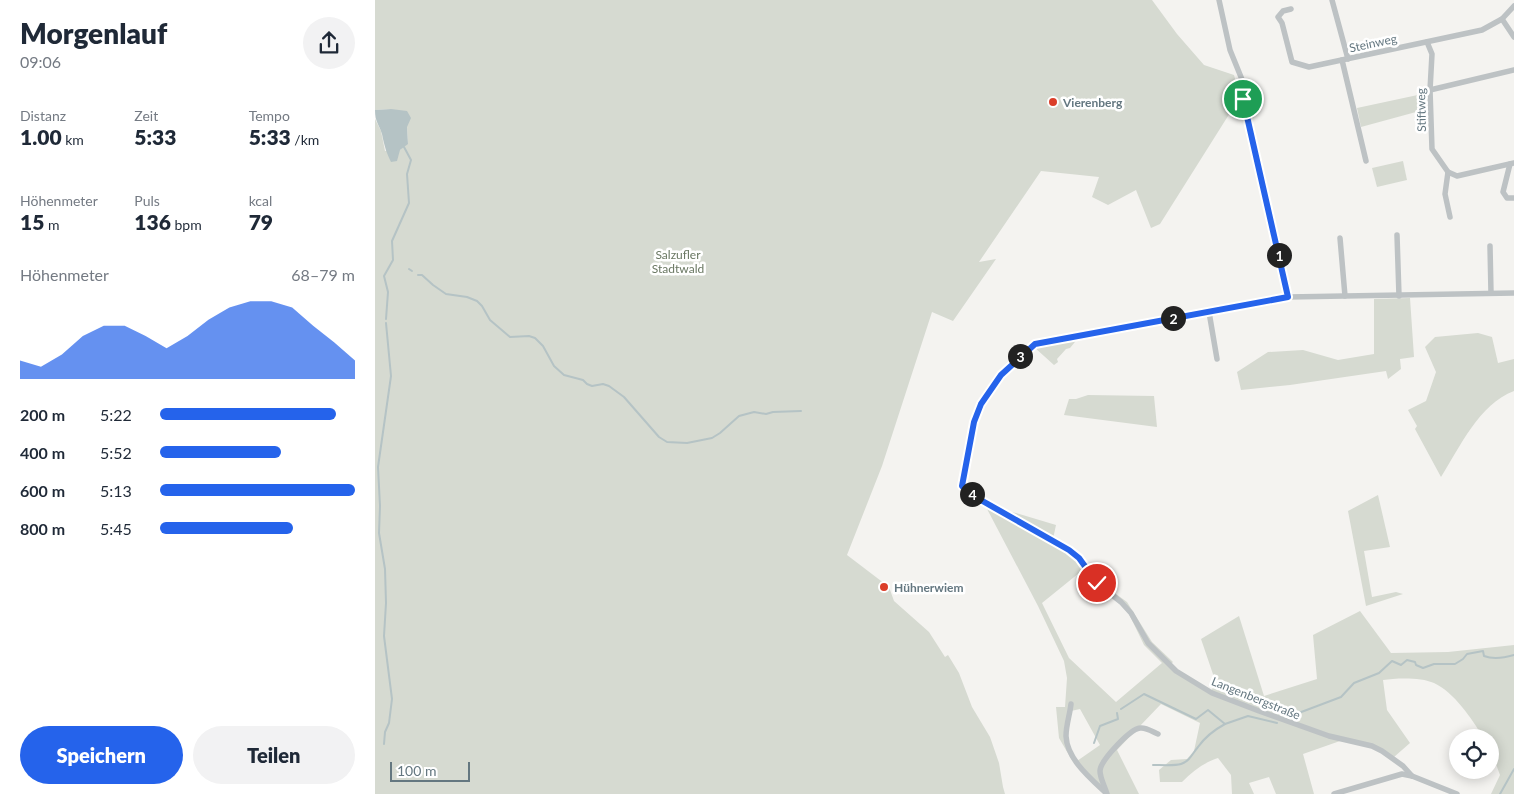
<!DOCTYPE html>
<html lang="de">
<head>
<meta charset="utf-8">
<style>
	body { margin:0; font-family:Lato,sans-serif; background:#f2f2f3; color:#1f2937; height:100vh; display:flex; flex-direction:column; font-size:19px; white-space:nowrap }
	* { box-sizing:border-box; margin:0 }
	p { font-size:16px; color:#747a83 }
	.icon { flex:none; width:28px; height:28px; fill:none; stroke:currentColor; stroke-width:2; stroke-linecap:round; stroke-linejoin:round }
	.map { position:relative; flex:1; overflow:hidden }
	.details { display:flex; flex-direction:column; background:#fff; width:375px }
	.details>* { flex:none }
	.fabs { position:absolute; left:1074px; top:729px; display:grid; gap:10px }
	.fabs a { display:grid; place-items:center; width:50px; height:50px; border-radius:50%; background:#fff; box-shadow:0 2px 12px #0003; font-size:25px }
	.scale { position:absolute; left:15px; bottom:12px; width:80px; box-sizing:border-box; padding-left:5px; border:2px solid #647780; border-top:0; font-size:14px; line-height:18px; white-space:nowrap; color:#647780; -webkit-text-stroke:4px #fff; paint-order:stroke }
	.pin { position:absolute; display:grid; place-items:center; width:42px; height:42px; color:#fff; margin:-21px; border:2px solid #fff; border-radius:50%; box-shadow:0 1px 5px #0007 }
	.km { position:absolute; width:25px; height:25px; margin:-12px; border-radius:50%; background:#222; color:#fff; font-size:14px; line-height:25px; text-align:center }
	.round { display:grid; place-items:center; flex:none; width:52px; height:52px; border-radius:26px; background:#f2f2f3 }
	.overview { display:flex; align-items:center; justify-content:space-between; height:85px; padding:0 20px }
	h1 { font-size:28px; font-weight:800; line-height:38px }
	.metrics { display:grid; grid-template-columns:repeat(3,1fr); gap:8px; height:85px; padding:5px 20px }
	.metrics div { display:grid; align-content:center }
	.metrics b { font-size:21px; font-weight:800 }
	.metrics small { font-size:14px; font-weight:400 }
	.metrics p { font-size:14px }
	.chart { height:140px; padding:10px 20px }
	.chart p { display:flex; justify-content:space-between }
	.chart svg { width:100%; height:90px; margin-top:5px; fill:#2563eb; opacity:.7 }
	.action { display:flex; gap:10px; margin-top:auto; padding:10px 20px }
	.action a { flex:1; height:58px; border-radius:30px; background:#2563eb; color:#fff; font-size:20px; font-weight:800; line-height:58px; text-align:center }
	.action a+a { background:#f2f2f3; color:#1f2937 }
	ul { padding:0 20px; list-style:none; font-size:16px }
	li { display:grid; grid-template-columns:80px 60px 1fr; align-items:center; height:38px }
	li i { height:12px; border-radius:6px; background:#2563eb }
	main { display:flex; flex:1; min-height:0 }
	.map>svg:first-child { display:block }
</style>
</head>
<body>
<main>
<section class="details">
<div class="overview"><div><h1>Morgenlauf</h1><p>09:06</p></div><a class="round"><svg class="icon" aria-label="share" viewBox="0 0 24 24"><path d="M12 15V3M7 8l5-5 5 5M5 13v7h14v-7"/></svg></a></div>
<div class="metrics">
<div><p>Distanz</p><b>1.00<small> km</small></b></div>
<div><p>Zeit</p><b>5:33</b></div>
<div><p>Tempo</p><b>5:33<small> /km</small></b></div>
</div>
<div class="metrics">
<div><p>Höhenmeter</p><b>15<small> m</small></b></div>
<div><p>Puls</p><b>136<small> bpm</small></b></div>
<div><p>kcal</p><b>79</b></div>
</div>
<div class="chart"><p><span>Höhenmeter</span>68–79 m</p>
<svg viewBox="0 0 160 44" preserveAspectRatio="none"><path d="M0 44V35L10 38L20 32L30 23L40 18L50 18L60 23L70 29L80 23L90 15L100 9L110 6L120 6L130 9L140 18L150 26L160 35V44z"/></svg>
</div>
<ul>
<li><b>200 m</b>5:22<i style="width:90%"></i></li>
<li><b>400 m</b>5:52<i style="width:62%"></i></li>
<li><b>600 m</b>5:13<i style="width:100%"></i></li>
<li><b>800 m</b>5:45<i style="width:68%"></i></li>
</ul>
<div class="action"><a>Speichern</a><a>Teilen</a></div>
</section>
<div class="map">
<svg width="1139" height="794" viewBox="0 0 1139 794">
	<rect width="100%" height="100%" fill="#f4f3f0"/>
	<g fill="#d6dad1" fill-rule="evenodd">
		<polygon points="0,0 777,0 802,34 829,65 859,75 865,97 785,224 776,228 761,190 733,205 717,197 724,177 666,171 604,262 621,259 578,321 557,312 507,466 472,555 514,587 519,601 554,632 570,657 573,655 584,673 597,707 615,737 624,763 628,787 630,794 0,794 0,119 6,131 10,151 25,150 33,143 32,127 16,109 0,110"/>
		<polygon points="1052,93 1052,109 986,127 982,108"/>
		<polygon points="1028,161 1032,180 1002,187 997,168"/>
		<polygon points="1035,298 1039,357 1025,359 1026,369 1013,379 1011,371 915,385 866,390 862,372 893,352 928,350 963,360 999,354 999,299"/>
		<path d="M 1103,333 L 1117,337 L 1123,363 L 1139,359 L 1139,391 C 1104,404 1085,447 1066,477 L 1040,429 L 1042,426 L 1033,410 L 1051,401 L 1061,372 L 1050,347 L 1060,337 Z"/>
		<polygon points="704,337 695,348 691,349 682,359 683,362 679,365 659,347 666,344"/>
		<polygon points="713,395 779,396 782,427 689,415 694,399 701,399"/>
		<polygon points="1003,495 1015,547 989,551 997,597 1021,592 1028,594 991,606 973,511"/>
		<path d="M 611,507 L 641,513 L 681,525 L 678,539 L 708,560 L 726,583 L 752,602 L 777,642 L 798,662 L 795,665 L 836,691 L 841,683 L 826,639 L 864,616 L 889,696 L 942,679 L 938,635 L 985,611 L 1016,653 L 1073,652 L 1139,645 L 1139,794 L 1116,794 L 1125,775 L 1115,748 L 1115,738 L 1108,737 C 1097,719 1079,692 1059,683 C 1046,677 1021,678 1008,680 L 1012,710 L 1035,743 L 1019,757 L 999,745 L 965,741 L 928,754 L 939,794 L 901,794 L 894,777 L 874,783 L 879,794 L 857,794 L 856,775 L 843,758 C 828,763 818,771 807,782 L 785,782 L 784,770 L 796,760 L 812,759 L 819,751 L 825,723 L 786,704 L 742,750 L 764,794 L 733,794 L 702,761 L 725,745 L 705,709 L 696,711 L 689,739 L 698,762 L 684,738 L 681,707 L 690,707 L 692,678 L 689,661 L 663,606 ZM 709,569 L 719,585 L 743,602 L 754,614 L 769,645 L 787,663 L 741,702 L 694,658 L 667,603 Z"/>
	</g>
	<path fill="#b5c3c5" d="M 16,109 L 32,111 L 36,118 L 32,127 L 33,144 L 25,150 L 22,161 L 16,162 C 11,152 9,144 7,134 C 4,124 0,122 0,110 Z"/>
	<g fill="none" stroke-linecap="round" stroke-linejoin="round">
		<g stroke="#b5c3c5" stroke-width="2">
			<polyline points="34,269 37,271"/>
			<polyline points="43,275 47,275 58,285 71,294 92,297 102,301 107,306 115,320 135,337 154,336 160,338 168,346 179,366 189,375 208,380 212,384 217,386 228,384 234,386 249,397 284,437 292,442 312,443 337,438 345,433 364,416 379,412 391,414 398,412 426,411"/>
			<polyline points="11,319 13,292 9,276 18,260 17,241 34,203 32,174 36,160 29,147"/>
			<polyline points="746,709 769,694 821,719 833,710 850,724 873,716 902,723"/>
			<path d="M 911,716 L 921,714 L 966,697 L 979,683 L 1004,673 L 1017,661 L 1026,665 L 1032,660 L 1040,662 L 1041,665 L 1048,668 L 1059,664 L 1080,664 L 1088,659 L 1092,654 L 1108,651 L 1109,656 C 1119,660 1129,658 1139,655"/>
			<polyline points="719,743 725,726 743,719 742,713"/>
			<polyline points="9,744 10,732 14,723 17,699 9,636 11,603 10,569 4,533 5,506 3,467 16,376 11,323"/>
			<path d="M 778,765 C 786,765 800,766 806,764 C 815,761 817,754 823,747 C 830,737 839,730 850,724"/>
			<polyline points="1125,794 1139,769"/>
		</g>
		<g stroke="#bdc2c4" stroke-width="5.5">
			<polyline points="844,0 855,50 868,82 868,99 913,297"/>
			<polyline points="957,0 973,59"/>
			<polyline points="916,9 908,11 903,17 907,23 917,62 934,67 1107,30 1127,19 1139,6"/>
			<polyline points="1127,19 1139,37"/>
			<polyline points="1052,42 1057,54 1055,90 1057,149 1073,172 1070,194 1075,217"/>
			<polyline points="967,60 991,161"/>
			<polyline points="1055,90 1139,70"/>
			<polyline points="1135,164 1128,192 1132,198 1139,198"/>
			<polyline points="1073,172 1082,176 1139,163"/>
			<polyline points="1022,235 1024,296"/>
			<polyline points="965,238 970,296"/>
			<polyline points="1115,246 1116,293"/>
			<polyline points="834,312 842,359"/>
			<path d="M 696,704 C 695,714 691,725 691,736 C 692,759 715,778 731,793"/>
			<path d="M 1037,776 L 1028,766 L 1007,751 L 997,746 L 954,736 L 884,711 L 837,693 L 801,671 L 773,643 L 756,613 L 746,602 L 722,583 L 704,558 L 694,550 L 604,499 L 587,486 C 589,464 596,423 606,403 C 617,380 640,360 659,344 L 913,297 L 1139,293"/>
			<path d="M 732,794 C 730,787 725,778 725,771 C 725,761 755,729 765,728 C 771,727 778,732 783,734"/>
			<polyline points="959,794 1027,774 1037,776 1082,794"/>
		</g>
	</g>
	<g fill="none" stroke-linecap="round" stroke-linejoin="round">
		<defs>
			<polyline id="route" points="722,583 704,558 694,550 604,499 587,486 599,422 606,404 626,375 660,344 913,297 868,99"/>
		</defs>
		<use href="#route" stroke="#fff" stroke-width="10"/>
		<use href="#route" stroke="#2563eb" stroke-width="6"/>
	</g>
	<g fill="#db3e29" stroke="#fff" stroke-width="2">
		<circle cx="678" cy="102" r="5"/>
		<circle cx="509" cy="587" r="5"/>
	</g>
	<g text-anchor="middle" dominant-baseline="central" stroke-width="5" stroke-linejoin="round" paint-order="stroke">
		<g font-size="12" fill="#647780" stroke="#fff">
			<text transform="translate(998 43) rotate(-12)">Steinweg</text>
			<text transform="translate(1046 110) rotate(-91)">Stiftweg</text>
			<text transform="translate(881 698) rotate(22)">Langenbergstraße</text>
		</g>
		<g font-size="12" font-weight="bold" fill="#647780" stroke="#fff" text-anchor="start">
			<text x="688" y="102">Vierenberg</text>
			<text x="519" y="587">Hühnerwiem</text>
		</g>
		<g font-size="12" fill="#697762" stroke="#fff">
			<text x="303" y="254">Salzufler<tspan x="303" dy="14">Stadtwald</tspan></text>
		</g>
	</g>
</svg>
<div class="fabs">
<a><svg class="icon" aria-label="locate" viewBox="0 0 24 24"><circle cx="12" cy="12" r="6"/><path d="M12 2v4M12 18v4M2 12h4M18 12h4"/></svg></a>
</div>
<div class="scale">100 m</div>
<div class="pin" style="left:868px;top:99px;background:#1e9e55"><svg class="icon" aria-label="arrive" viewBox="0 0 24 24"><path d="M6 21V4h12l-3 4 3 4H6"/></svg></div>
<div class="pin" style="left:722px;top:583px;background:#d93025"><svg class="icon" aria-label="check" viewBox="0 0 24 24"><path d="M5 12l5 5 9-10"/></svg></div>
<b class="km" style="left:904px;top:255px">1</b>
<b class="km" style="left:798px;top:318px">2</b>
<b class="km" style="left:645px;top:356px">3</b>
<b class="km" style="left:597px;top:494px">4</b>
</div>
</main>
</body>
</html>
